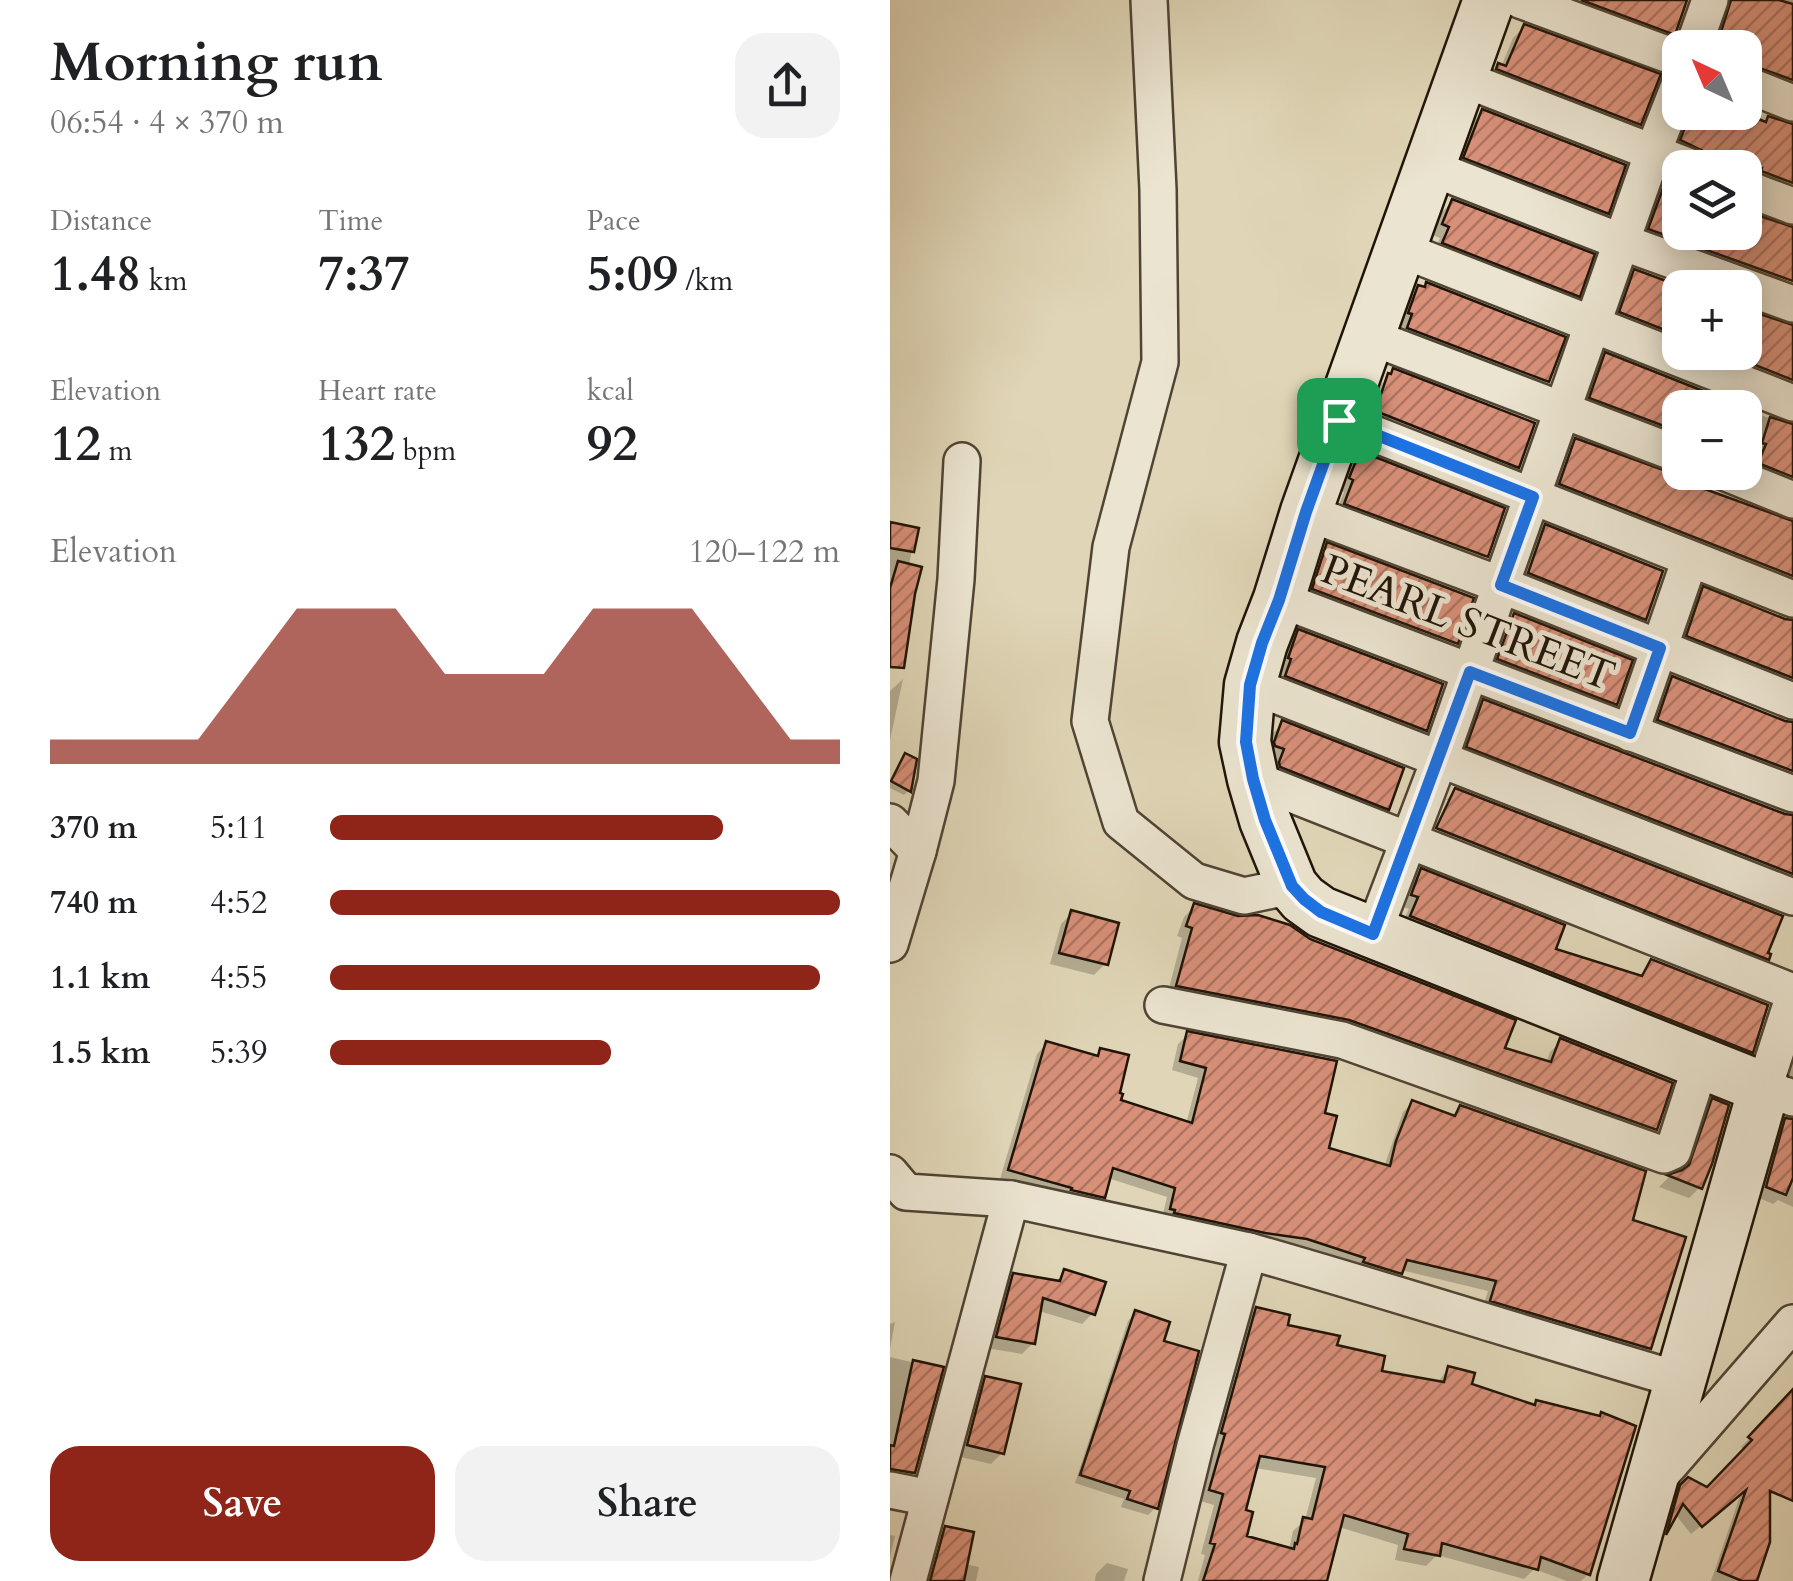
<!DOCTYPE html>
<html lang="en">
<head>
<meta charset="utf-8">
<style>
	body { margin:0; font-family:Cardo,serif; background:#f2f2f2; color:#202124; height:100vh; display:flex; flex-direction:column; font-size:38px; white-space:nowrap }
	* { box-sizing:border-box; margin:0 }
	p { font-size:32px; color:#757577 }
	.icon { flex:none; width:55px; height:55px; fill:none; stroke:currentColor; stroke-width:2; stroke-linecap:round; stroke-linejoin:round }
	.map { position:relative; flex:1; overflow:hidden }
	.drawer { display:flex; flex-direction:column; background:#fff; width:890px }
	.drawer>* { flex:none }
	.needle { width:65px; rotate:316deg }
	.tools { position:absolute; left:772px; top:30px; display:grid; gap:20px }
	.tools a { display:grid; place-items:center; width:100px; height:100px; border-radius:20px; background:#fff; box-shadow:0 5px 25px #0003; font-size:50px }
	.pin { position:absolute; display:grid; place-items:center; width:85px; height:85px; color:#fff; margin:-42px; border-radius:20px; box-shadow:0 5px 15px #0006 }
	.round { display:grid; place-items:center; flex:none; width:105px; height:105px; border-radius:30px; background:#f2f2f2 }
	.summary { display:flex; align-items:center; justify-content:space-between; height:170px; padding:0 50px }
	h1 { font-size:55px; font-weight:600; line-height:75px }
	.metrics { display:grid; grid-template-columns:repeat(3,1fr); gap:15px; height:170px; padding:10px 50px }
	.metrics div { display:grid; align-content:center }
	.metrics b { font-size:50px; font-weight:600 }
	.metrics small { font-size:28px; font-weight:400 }
	.metrics p { font-size:28px }
	.chart { height:280px; padding:20px 50px }
	.chart p { display:flex; justify-content:space-between }
	.chart svg { width:100%; height:180px; margin-top:10px; fill:#8f2418; opacity:.7 }
	.cta { display:flex; gap:20px; margin-top:auto; padding:20px 50px }
	.cta a { flex:1; height:115px; border-radius:30px; background:#8f2418; color:#fff; font-size:40px; font-weight:600; line-height:115px; text-align:center }
	.cta a+a { background:#f2f2f2; color:#202124 }
	ul { padding:0 50px; list-style:none; font-size:32px }
	li { display:grid; grid-template-columns:160px 120px 1fr; align-items:center; height:75px }
	li i { height:25px; border-radius:12px; background:#8f2418 }
	main { display:flex; flex:1; min-height:0 }
	.map>svg:first-child { display:block }
</style>
</head>
<body>
<main>
<section class="drawer">
<div class="summary"><div><h1>Morning run</h1><p>06:54 · 4 × 370 m</p></div><a class="round"><svg class="icon" aria-label="share" viewBox="0 0 24 24"><path d="M12 15V3M7 8l5-5 5 5M5 13v7h14v-7"/></svg></a></div>
<div class="metrics">
<div><p>Distance</p><b>1.48<small> km</small></b></div>
<div><p>Time</p><b>7:37</b></div>
<div><p>Pace</p><b>5:09<small> /km</small></b></div>
</div>
<div class="metrics">
<div><p>Elevation</p><b>12<small> m</small></b></div>
<div><p>Heart rate</p><b>132<small> bpm</small></b></div>
<div><p>kcal</p><b>92</b></div>
</div>
<div class="chart"><p><span>Elevation</span>120–122 m</p>
<svg viewBox="0 0 160 44" preserveAspectRatio="none"><path d="M0 44V38L10 38L20 38L30 38L40 22L50 6L60 6L70 6L80 22L90 22L100 22L110 6L120 6L130 6L140 22L150 38L160 38V44z"/></svg>
</div>
<ul>
<li><b>370 m</b>5:11<i style="width:77%"></i></li>
<li><b>740 m</b>4:52<i style="width:100%"></i></li>
<li><b>1.1 km</b>4:55<i style="width:96%"></i></li>
<li><b>1.5 km</b>5:39<i style="width:55%"></i></li>
</ul>
<div class="cta"><a>Save</a><a>Share</a></div>
</section>
<div class="map">
<svg width="903" height="1581" viewBox="0 0 903 1581">
	<defs>
		<pattern id="building-hatch" width="6" height="6" patternUnits="userSpaceOnUse" patternTransform="scale(2.5)"><rect width="6" height="6" fill="#d89079"/><path d="M-1 1l2-2M0 6l6-6M5 7l2-2" fill="none" stroke="#af7461"/></pattern>
	</defs>
	<rect width="100%" height="100%" fill="#e0d6b7"/>
	<filter id="stains"><feTurbulence type="fractalNoise" baseFrequency=".002" numOctaves="4"/><feColorMatrix values="0 0 0 0 .2 0 0 0 0 .09 0 0 0 0 .02 0 0 0 .5 -.17"/></filter>
	<radialGradient id="worn" r=".72"><stop offset=".6" stop-color="#630" stop-opacity="0"/><stop offset="1" stop-color="#630" stop-opacity=".3"/></radialGradient>
	<g fill="#0003" fill-rule="evenodd">
		<polygon points="653,0 795,0 783,33 772,44"/>
		<polygon points="827,0 903,0 903,96 855,76 855,48 820,48"/>
		<polygon points="634,27 749,124 738,135 598,77 609,66 611,67 623,38"/>
		<polygon points="593,112 716,213 706,224 564,169 582,123"/>
		<polygon points="796,112 844,112 903,135 903,199 855,180 855,168 810,168 781,152"/>
		<polygon points="776,183 790,187 790,232 855,232 855,213 903,229 903,264 898,279 887,290 749,240 765,194"/>
		<polygon points="562,202 687,295 676,306 543,254 550,238 542,235 551,213"/>
		<polygon points="745,272 790,288 790,350 720,323 735,282"/>
		<polygon points="529,288 657,381 646,392 507,339 512,325 509,324 518,299"/>
		<polygon points="855,312 882,326 903,332 903,395 797,352 855,352"/>
		<polygon points="716,355 790,408 790,447 690,408 705,366"/>
		<polygon points="504,371 642,424 627,467 616,478 473,422 479,415 488,387 493,382 481,417 486,419 499,380 494,380"/>
		<polygon points="855,410 903,426 903,492 855,472"/>
		<polygon points="686,441 783,478 795,478 801,472 811,472 815,486 825,494 894,522 903,523 903,591 660,494 675,451"/>
		<polygon points="471,454 596,556 585,567 445,515 454,492 449,490 460,465"/>
		<polygon points="0,525 26,530 0,659"/>
		<polygon points="655,527 754,619 743,630 628,584 644,538"/>
		<polygon points="437,545 565,643 554,654 413,600 426,556"/>
		<polygon points="814,589 895,621 903,622 903,693 787,646 803,600"/>
		<polygon points="624,616 725,703 714,714 598,670 613,627"/>
		<polygon points="409,632 535,730 524,741 386,687 391,670 388,669 398,643"/>
		<polygon points="13,679 0,740 0,741 0,691"/>
		<polygon points="783,679 895,723 903,724 903,786 758,730 772,689"/>
		<polygon points="594,702 895,816 903,817 903,879 568,757 583,712"/>
		<polygon points="393,723 497,809 487,819 380,774 386,759 375,754 383,733"/>
		<polygon points="16,756 19,790 14,795 0,788 0,782"/>
		<path d="M 565,791 L 875,958 L 865,968 L 537,839 L 555,801 ZM 556,800 L 562,800 L 543,841 L 538,839 Z"/>
		<polygon points="531,871 662,950 748,978 761,962 841,1044 830,1055 510,927 519,909 511,906 520,882"/>
		<polygon points="305,906 611,1050 656,1063 660,1052 671,1041 765,1129 755,1139 277,996 292,938 287,936 294,917"/>
		<polygon points="182,913 215,964 204,975 160,964 171,924"/>
		<polygon points="298,1034 432,1115 436,1149 494,1167 513,1112 522,1103 561,1117 570,1107 740,1222 759,1348 749,1358 592,1310 598,1291 511,1270 501,1282 272,1218 277,1197 218,1178 213,1197 203,1206 110,1179 147,1054 156,1044 204,1057 210,1051 228,1102 296,1124 308,1078 282,1070 288,1044"/>
		<polygon points="903,1050 903,1091 892,1085"/>
		<polygon points="823,1101 810,1187 799,1198 769,1187 779,1177 791,1173 812,1112"/>
		<polygon points="896,1120 903,1121 903,1207 888,1200 883,1204 867,1197 886,1131"/>
		<polygon points="175,1272 203,1313 192,1324 149,1311 143,1343 132,1354 96,1348 113,1287 124,1276 164,1283"/>
		<path d="M 366,1309 L 395,1326 L 444,1347 L 489,1372 L 547,1383 L 559,1368 L 579,1386 L 643,1407 L 647,1403 L 698,1574 L 691,1581 L 677,1581 L 644,1569 L 634,1579 L 547,1555 L 536,1566 L 505,1560 L 508,1545 L 449,1527 L 432,1581 L 308,1581 L 315,1555 L 311,1554 L 324,1505 L 310,1501 L 326,1445 L 321,1443 L 355,1321 ZM 365,1468 L 426,1478 L 415,1520 L 403,1531 L 399,1550 L 354,1538 L 353,1512 Z"/>
		<polygon points="245,1313 271,1343 265,1508 258,1515 231,1507 234,1499 185,1483 238,1321"/>
		<polygon points="5,1322 0,1349 0,1324"/>
		<polygon points="0,1357 51,1369 23,1472 12,1483 0,1481"/>
		<polygon points="96,1379 112,1453 101,1464 67,1456 85,1390"/>
		<polygon points="903,1394 903,1427 878,1453 869,1567 872,1567 866,1581 821,1581 851,1493 801,1534 785,1514 771,1536 782,1496 798,1480 817,1490 855,1451 851,1447"/>
		<polygon points="56,1528 75,1564 89,1567 86,1581 34,1581 45,1539"/>
		<polygon points="0,1535 5,1536 0,1557"/>
		<polygon points="217,1563 238,1569 234,1581 205,1581 206,1574"/>
	</g>
	<g fill="url(#building-hatch)" stroke="#201408" stroke-width="2.5" fill-rule="evenodd">
		<polygon points="691,0 797,0 785,35"/>
		<polygon points="841,0 889,0 903,4 903,80 855,63 855,48 826,48"/>
		<polygon points="634,24 771,74 751,125 606,69 608,63 616,66"/>
		<polygon points="592,109 736,165 719,214 573,158"/>
		<polygon points="801,112 851,112 876,122 878,116 903,124 903,183 871,171 872,168 824,168 819,154 790,140"/>
		<polygon points="776,180 790,186 790,232 855,232 855,221 858,212 903,227 903,281 758,229"/>
		<polygon points="562,199 705,254 690,297 552,243 559,227 552,224"/>
		<polygon points="744,269 795,288 790,288 790,336 729,312"/>
		<polygon points="536,282 676,337 659,382 517,328 522,314 518,313 528,285 535,287"/>
		<polygon points="855,309 903,325 903,380 832,352 855,352"/>
		<polygon points="715,352 856,408 790,408 790,432 699,398"/>
		<polygon points="503,368 645,423 629,468 483,410 485,405 487,406 498,373 501,374"/>
		<polygon points="880,417 903,424 903,477 868,463 876,444 872,443"/>
		<polygon points="685,438 790,476 790,480 903,521 903,576 669,484"/>
		<polygon points="470,451 615,508 598,557 454,504 463,480 459,478"/>
		<polygon points="0,522 29,528 24,552 0,548"/>
		<polygon points="655,524 773,571 756,620 638,573"/>
		<polygon points="437,542 584,598 568,644 422,589"/>
		<polygon points="8,561 32,567 25,594 14,668 0,667 0,588"/>
		<polygon points="813,586 895,619 903,620 903,678 796,636"/>
		<polygon points="624,613 743,660 727,705 607,659"/>
		<polygon points="408,629 553,684 537,731 395,676 401,659 398,658"/>
		<polygon points="782,676 895,721 903,722 903,771 767,720"/>
		<polygon points="593,699 895,814 903,815 903,874 576,747"/>
		<polygon points="392,720 514,768 499,810 390,767 389,762 394,749 385,746 384,742"/>
		<polygon points="15,753 27,759 21,792 1,781"/>
		<polygon points="565,788 893,916 878,953 881,954 879,960 546,828"/>
		<polygon points="531,868 675,925 666,949 752,976 761,959 878,1005 863,1053 520,916 528,897 521,895"/>
		<polygon points="304,903 348,916 368,915 400,925 420,939 626,1020 615,1048 661,1062 670,1038 783,1083 767,1130 459,1020 286,986 302,928 296,926"/>
		<polygon points="181,910 229,923 218,965 169,953"/>
		<polygon points="297,1031 447,1061 435,1113 447,1116 439,1148 500,1166 506,1141 522,1100 565,1116 570,1105 756,1171 743,1220 796,1237 761,1349 600,1301 606,1281 517,1260 512,1274 473,1262 475,1258 417,1239 375,1233 284,1213 285,1210 280,1209 285,1188 223,1168 215,1198 181,1190 182,1188 118,1170 156,1041 208,1056 210,1048 239,1055 230,1093 233,1094 231,1100 302,1123 316,1068 290,1061"/>
		<polygon points="822,1098 839,1105 822,1164 812,1189 777,1175 792,1170 799,1165"/>
		<polygon points="895,1118 903,1119 903,1178 896,1195 876,1187"/>
		<polygon points="174,1269 216,1282 205,1315 153,1298 145,1344 106,1337 123,1273 170,1281"/>
		<path d="M 366,1307 L 400,1315 L 398,1325 L 450,1336 L 447,1345 L 495,1356 L 492,1371 L 554,1382 L 558,1366 L 585,1373 L 582,1384 L 645,1405 L 646,1400 L 710,1416 L 711,1412 L 746,1426 L 700,1575 L 651,1557 L 648,1570 L 552,1543 L 550,1556 L 514,1549 L 518,1534 L 454,1515 L 437,1581 L 313,1581 L 325,1544 L 320,1543 L 333,1494 L 319,1490 L 335,1434 L 331,1433 ZM 370,1456 L 435,1467 L 422,1519 L 413,1517 L 407,1544 L 405,1543 L 404,1549 L 357,1536 L 363,1512 L 356,1510 Z"/>
		<polygon points="245,1310 280,1322 274,1341 309,1351 268,1509 237,1499 240,1491 190,1475"/>
		<polygon points="23,1360 54,1367 25,1473 0,1469 0,1445 4,1446"/>
		<polygon points="95,1376 131,1384 114,1454 77,1445"/>
		<polygon points="903,1389 903,1501 880,1491 880,1542 867,1581 852,1581 828,1571 856,1490 812,1527 793,1504 776,1535 790,1485 798,1477 817,1487 862,1440 858,1437"/>
		<polygon points="55,1526 84,1532 74,1581 40,1581"/>
	</g>
	<g fill="none" stroke-linecap="round" stroke-linejoin="round">
		<defs>
			<g id="street">
				<polyline points="259,0 268,190 270,362 221,547 200,721 231,822 304,881 354,896 402,886"/>
				<polyline points="630,0 790,59"/>
				<polyline points="803,48 820,0"/>
				<polyline points="571,78 803,168"/>
				<polyline points="855,84 903,103"/>
				<polyline points="539,167 732,242 903,304"/>
				<polyline points="855,188 903,206"/>
				<polyline points="510,249 903,403"/>
				<polyline points="478,336 790,455"/>
				<polyline points="449,420 903,599"/>
				<polyline points="834,472 903,500"/>
				<polyline points="416,512 611,585 903,701"/>
				<polyline points="389,599 903,794"/>
				<polyline points="360,685 903,897"/>
				<polyline points="740,733 800,559"/>
				<polyline points="363,779 903,992"/>
				<polyline points="0,822 28,851"/>
				<polyline points="483,934 550,758 763,152 790,83"/>
				<polyline points="0,944 28,851 46,781 66,579 72,461"/>
				<polyline points="903,998 874,1088 903,1098"/>
				<polyline points="273,1005 452,1040 774,1155 783,1151 811,1064"/>
				<polyline points="0,1173 16,1192 121,1199 359,1251"/>
				<polyline points="769,1477 903,1323"/>
				<polyline points="0,1490 40,1498"/>
				<polyline points="18,1581 121,1199"/>
				<path d="M 272,1581 L 305,1446 L 359,1251 C 503,1292 646,1338 790,1380"/>
			</g>
			<polyline id="secondary" points="599,0 416,512 389,599 372,643 360,685 355,742 363,779 375,820 402,886 413,899 431,912 874,1088 733,1581"/>
		</defs>
		<use href="#street" stroke="#504434" stroke-width="40"/>
		<use href="#secondary" stroke="#201408" stroke-width="55"/>
		<use href="#street" stroke="#ebe4d0" stroke-width="35"/>
		<use href="#secondary" stroke="#ebe4d0" stroke-width="50"/>
	</g>
	<g fill="none" stroke-linecap="round" stroke-linejoin="round">
		<defs>
			<polygon id="route" points="449,420 643,497 611,585 770,648 740,733 580,672 483,934 431,912 414,899 402,886 375,820 363,779 356,742 360,685 372,643 389,600 416,512"/>
		</defs>
		<use href="#route" stroke="#fff" stroke-width="20"/>
		<use href="#route" stroke="#1a73e8" stroke-width="12"/>
	</g>
	<g text-anchor="middle" dominant-baseline="central" stroke-width="10" stroke-linejoin="round" paint-order="stroke">
		<g font-size="42" fill="#201408" stroke="#ebe4d0">
			<text transform="translate(578 623) rotate(21)">PEARL STREET</text>
		</g>
	</g>
	<rect width="100%" height="100%" filter="url(#stains)"/>
	<rect width="100%" height="100%" fill="url(#worn)"/>
</svg>
<div class="tools">
<a><svg class="needle" viewBox="-14 -14 28 28"><path d="M0-13l5 13h-10z" fill="#e53935"/><path d="M0 13l5-13h-10z" fill="#757577"/></svg></a>
<a><svg class="icon" aria-label="layers" viewBox="0 0 24 24"><path d="M12 4l9 5-9 5-9-5zM3 14l9 5 9-5"/></svg></a>
<a>+</a>
<a>−</a>
</div>
<div class="pin" style="left:449px;top:420px;background:#1e9e55"><svg class="icon" aria-label="arrive" viewBox="0 0 24 24"><path d="M6 21V4h12l-3 4 3 4H6"/></svg></div>
</div>
</main>
</body>
</html>
